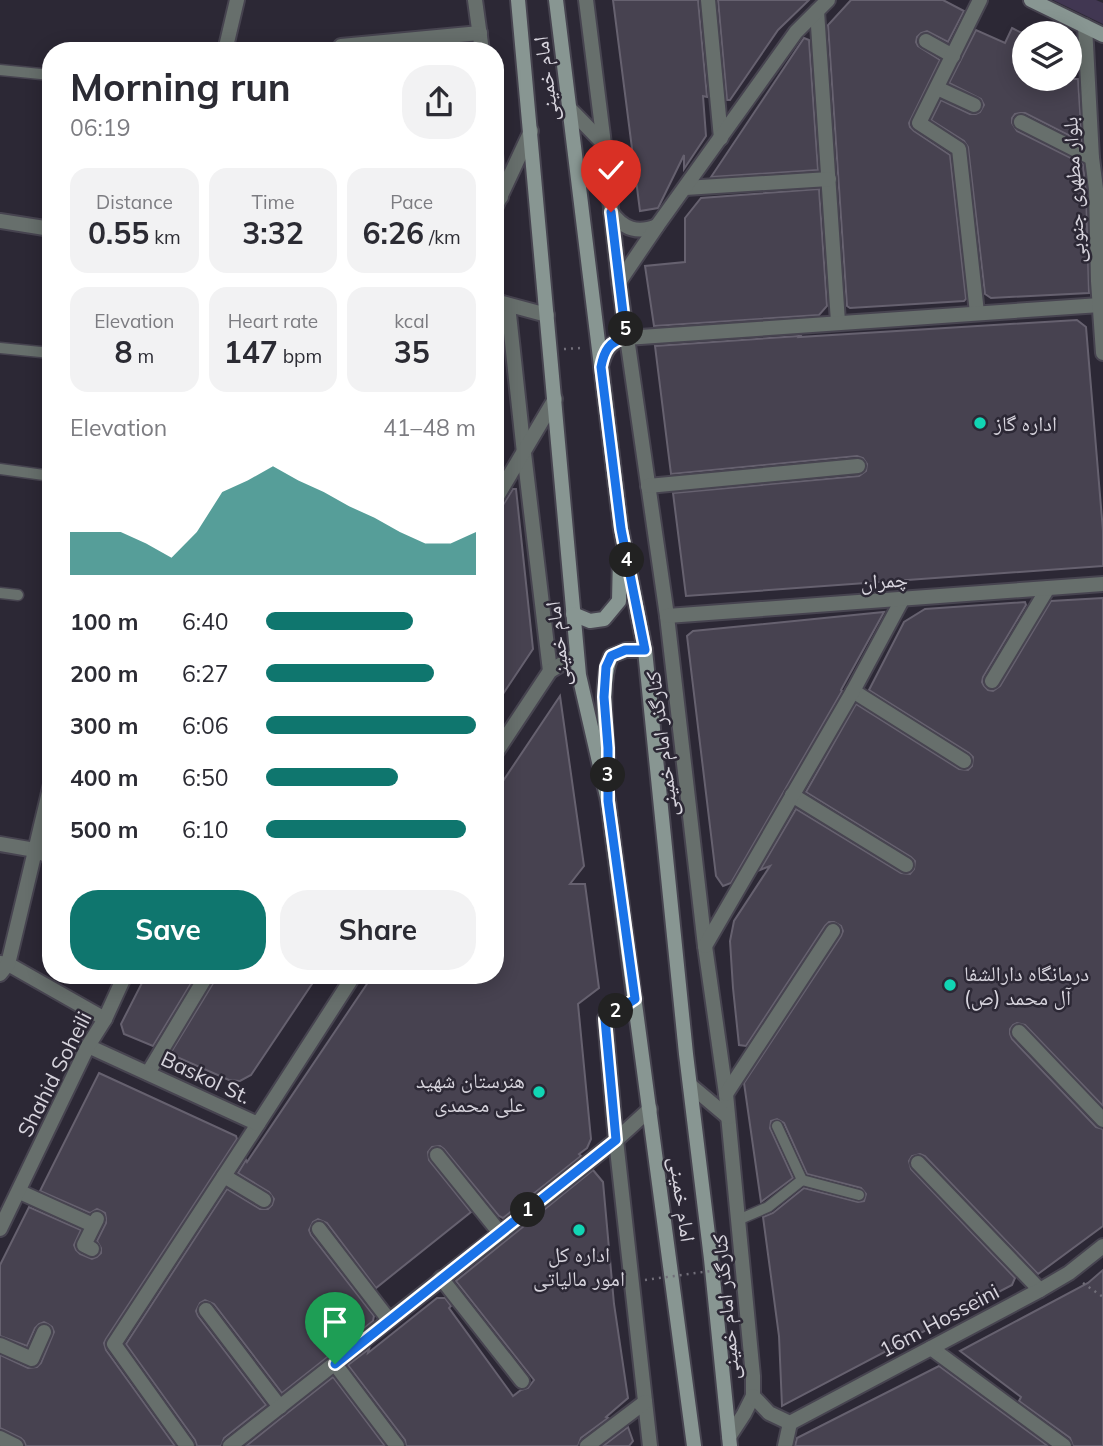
<!DOCTYPE html>
<html lang="en">
<head>
<meta charset="utf-8">
<style>
	body { margin:0; font-family:Mulish,"Noto Naskh Arabic",sans-serif; background:#f2f2f3; color:#2b2b33; height:100vh; display:flex; flex-direction:column; font-size:26px; white-space:nowrap }
	* { box-sizing:border-box; margin:0 }
	p { font-size:23px; color:#7c7c81 }
	.icon { flex:none; width:38px; height:38px; fill:none; stroke:currentColor; stroke-width:2; stroke-linecap:round; stroke-linejoin:round }
	.map { position:relative; flex:1; overflow:hidden }
	.panel { position:absolute; left:42px; top:42px; width:462px; height:942px; display:flex; flex-direction:column; background:#fff; border-radius:28px; box-shadow:0 4px 18px #0003 }
	.panel>* { flex:none }
	.buttons { position:absolute; left:1012px; top:21px; display:grid; gap:14px }
	.buttons a { display:grid; place-items:center; width:70px; height:70px; border-radius:50%; background:#fff; box-shadow:0 4px 18px #0003; font-size:35px }
	.pin { position:absolute; display:grid; place-items:center; width:60px; height:60px; color:#fff; margin:-72px -30px; border-radius:50% 50% 50% 0; rotate:-45deg; box-shadow:0 0 7px #0007 }
	.pin .icon { rotate:45deg }
	.km { position:absolute; width:35px; height:35px; margin:-18px; border-radius:50%; background:#222; color:#fff; font-size:19px; line-height:35px; text-align:center }
	.round { display:grid; place-items:center; flex:none; width:74px; height:74px; border-radius:28px; background:#f2f2f3 }
	.head { display:flex; align-items:center; justify-content:space-between; height:119px; padding:0 28px }
	h1 { font-size:38px; font-weight:700; line-height:52px }
	.figures { display:grid; grid-template-columns:repeat(3,1fr); gap:10px; height:119px; padding:7px 28px }
	.figures div { display:grid; align-content:center; border-radius:18px; background:#f2f2f3; text-align:center }
	.figures b { font-size:30px; font-weight:700 }
	.figures small { font-size:19px; font-weight:400 }
	.figures p { font-size:19px }
	.chart { height:196px; padding:14px 28px }
	.chart p { display:flex; justify-content:space-between }
	.chart svg { width:100%; height:126px; margin-top:7px; fill:#0f766e; opacity:.7 }
	.action { display:flex; gap:14px; margin-top:auto; padding:14px 28px }
	.action a { flex:1; height:80px; border-radius:28px; background:#0f766e; color:#fff; font-size:28px; font-weight:700; line-height:80px; text-align:center }
	.action a+a { background:#f2f2f3; color:#2b2b33 }
	ul { padding:0 28px; list-style:none; font-size:23px }
	li { display:grid; grid-template-columns:112px 84px 1fr; align-items:center; height:52px }
	li i { height:18px; border-radius:9px; background:#0f766e }
	.map>svg:first-child { display:block }
</style>
</head>
<body>
<div class="map">
<svg width="1103" height="1446" viewBox="0 0 1103 1446">
	<rect width="100%" height="100%" fill="#2c2835"/>
	<polygon fill="#413752" points="1053,0 1096,0 1103,3 1103,24"/>
	<g fill="#474250" stroke="#66616f" stroke-width="2">
		<polygon points="613,0 698,0 707,97 703,96 706,136 684,169 684,155 658,208 640,211"/>
		<polygon points="718,0 809,0 778,30 730,100 727,100"/>
		<polygon points="851,0 943,0 964,11 948,42 927,31 921,33 917,37 916,42 918,46 940,60 909,123 910,127 914,131 950,155 966,299 964,301 850,308 847,306 828,25"/>
		<polygon points="1012,28 1024,34 1024,79 1078,79 1082,142 1025,113 1020,113 1015,114 1012,118 1012,123 1017,131 1083,164 1086,190 1089,293 991,298 985,294 968,147 964,141 931,120 941,100 970,114 976,114 980,112 984,105 981,99 949,83 976,30 1005,43"/>
		<polygon points="804,38 809,40 818,170 711,177"/>
		<polygon points="819,189 827,306 819,315 654,326 645,266 685,262 685,218 701,198"/>
		<polygon points="1077,320 1086,327 1103,531 1103,566 686,596 673,493 859,476 866,471 867,464 863,458 857,456 671,474 655,346 800,336 799,337"/>
		<polygon points="513,489 516,489 533,649 495,706 495,510 503,505"/>
		<polygon points="1103,598 1103,1106 1025,1025 1017,1023 1013,1025 1010,1029 1010,1034 1012,1039 1096,1127 1103,1129 1103,1226 1038,1274 925,1156 920,1154 912,1156 909,1161 911,1169 1015,1278 1012,1285 782,1406 779,1336 763,1217 773,1213 804,1188 858,1202 864,1201 866,1194 861,1188 807,1174 784,1123 777,1119 771,1121 770,1128 793,1178 761,1202 744,1083 841,936 843,931 841,926 834,922 829,922 825,926 746,1046 739,1045 733,988 730,941 734,921 770,866 760,870 796,809 901,873 910,874 914,869 915,861 911,857 806,792 856,704 959,769 968,770 972,766 973,757 969,753 869,690 904,622 925,609 1025,602 1026,605 983,677 982,682 984,686 988,690 993,691 1000,686 1051,601"/>
		<polygon points="884,612 841,690 842,691 731,883 723,886 716,876 687,636 693,631"/>
		<polygon points="560,696 584,866 570,884 585,884 599,988 578,1004 591,1139 587,1148 579,1154 581,1156 503,1218 499,1216 444,1149 440,1146 432,1147 428,1152 429,1160 471,1212 376,1288 327,1223 318,1219 313,1222 309,1230 311,1235 374,1316 373,1321 282,1393 214,1304 205,1300 200,1303 196,1311 198,1316 266,1405 224,1438 221,1446 197,1446 195,1440 126,1344 227,1189 260,1209 268,1209 272,1205 274,1199 269,1192 238,1173 246,1160 247,1162 373,975 495,975 495,793"/>
		<polygon points="146,975 196,975 153,1046 124,1034 121,1024"/>
		<polygon points="217,975 318,975 251,1075 240,1081 229,1080 170,1054 215,980"/>
		<polygon points="99,1073 236,1136 237,1139 106,1339 104,1343 106,1350 175,1446 26,1446 24,1441 21,1438 0,1428 0,1355 28,1368 37,1367 41,1363 54,1332 52,1327 48,1324 44,1322 39,1324 35,1328 27,1346 0,1336 0,1265 29,1207 81,1230 74,1245 76,1250 80,1254 92,1259 97,1257 101,1253 101,1248 97,1241 106,1223 106,1218 105,1213 97,1209 90,1213 40,1191"/>
		<polygon points="593,1170 603,1182 614,1304 628,1398 606,1417 608,1418 581,1438 578,1446 406,1446 405,1440 348,1365 369,1349 368,1353 437,1298 445,1298 451,1306 449,1308 513,1396 521,1390 528,1388 534,1380 456,1281"/>
		<polygon points="1103,1270 1103,1446 1073,1446 1070,1438 1019,1401 1021,1397 960,1351 1088,1283"/>
		<polygon points="939,1366 1048,1446 795,1446 797,1438"/>
		<polygon points="333,1377 385,1446 246,1446 286,1414"/>
		<polygon points="628,1427 633,1441 629,1446 603,1446"/>
	</g>
	<g fill="none" stroke-linecap="round" stroke-linejoin="round">
		<defs>
			<g id="service">
				<polyline points="0,70 51,75"/>
				<polyline points="0,348 51,353"/>
				<polyline points="0,469 44,475"/>
				<polyline points="0,593 18,595"/>
				<polyline points="802,1180 859,1195"/>
				<polyline points="738,1220 768,1207 802,1180 777,1126"/>
			</g>
			<g id="minor">
				<polyline points="475,0 482,51"/>
				<polyline points="586,0 604,144 619,282 667,616 705,946 726,1094 753,1376 753,1396 744,1414 729,1437"/>
				<polyline points="708,0 721,138"/>
				<polyline points="817,11 838,322"/>
				<polyline points="926,41 953,56"/>
				<polyline points="341,46 480,33"/>
				<polyline points="225,51 237,0"/>
				<polyline points="937,88 974,105"/>
				<polyline points="569,108 604,144"/>
				<polyline points="1021,122 1092,158"/>
				<polyline points="495,154 501,197"/>
				<polyline points="685,188 829,179"/>
				<path d="M 611,212 C 623,229 637,234 657,226"/>
				<polyline points="619,282 657,226 796,32 828,0"/>
				<polyline points="508,305 524,453 550,671"/>
				<polyline points="977,313 959,149 919,123 980,0"/>
				<path d="M 601,366 C 605,351 610,341 626,338 L 1100,305"/>
				<polyline points="648,486 858,466"/>
				<polyline points="495,500 555,399"/>
				<polyline points="992,681 1048,588"/>
				<polyline points="853,691 964,761"/>
				<polyline points="792,795 906,865"/>
				<polyline points="0,844 35,850 51,857"/>
				<polyline points="705,946 853,691 902,600"/>
				<polyline points="0,963 8,964 105,1019"/>
				<polyline points="0,974 8,964 51,784"/>
				<polyline points="635,999 605,1019 616,1140 650,1446"/>
				<polyline points="1019,1032 1103,1120"/>
				<polyline points="148,1073 207,975"/>
				<polyline points="690,1085 728,1117"/>
				<polyline points="726,1094 833,931"/>
				<polyline points="437,1155 500,1233"/>
				<polyline points="918,1163 1040,1290"/>
				<polyline points="224,1176 264,1200"/>
				<polyline points="20,1192 93,1225"/>
				<polyline points="319,1229 389,1320"/>
				<polyline points="92,1249 84,1245 97,1219"/>
				<polyline points="441,1278 522,1381"/>
				<polyline points="206,1310 280,1407"/>
				<polyline points="0,1345 32,1359 44,1332"/>
				<polyline points="931,1348 1064,1446"/>
				<polyline points="335,1364 397,1446"/>
				<polyline points="0,1438 16,1446"/>
				<polyline points="187,1446 114,1344 258,1124"/>
				<polyline points="230,1446 500,1233 616,1140 650,1109"/>
				<polyline points="587,1446 645,1402"/>
				<polyline points="785,1446 790,1423"/>
			</g>
			<g id="tertiary">
				<polyline points="1085,26 1092,158 1096,189 1098,281 1103,353"/>
				<polyline points="495,208 531,131"/>
				<polyline points="0,221 51,229"/>
				<polyline points="495,301 547,315"/>
				<polyline points="667,616 1103,584"/>
				<polyline points="495,754 550,671 577,655"/>
				<polyline points="88,1046 258,1124 354,975"/>
				<polyline points="0,1229 88,1046 105,1019 125,975"/>
				<polyline points="753,1396 769,1413 790,1423 1040,1290 1069,1273 1103,1246"/>
			</g>
			<g id="secondary">
				<polyline points="518,0 579,675 608,801 694,1446"/>
				<polyline points="556,0 621,529 645,650 686,1054 711,1259 730,1446"/>
				<polyline points="1031,0 1103,35"/>
				<polyline points="573,614 590,621 604,619 619,601 620,557"/>
				<path d="M 608,776 C 608,741 598,687 611,656 L 626,650 L 645,650"/>
			</g>
		</defs>
		<use href="#service" stroke="#474450" stroke-width="13"/>
		<use href="#minor" stroke="#474450" stroke-width="18"/>
		<use href="#tertiary" stroke="#474450" stroke-width="18"/>
		<use href="#secondary" stroke="#474450" stroke-width="18"/>
		<g stroke="#716e79" stroke-width="2.5" stroke-dasharray="2 5" stroke-linecap="butt">
			<polyline points="564,349 582,348"/>
			<polyline points="1083,1283 1103,1297"/>
		</g>
		<use href="#service" stroke="#676f6c" stroke-width="10"/>
		<use href="#minor" stroke="#676f6c" stroke-width="14"/>
		<use href="#tertiary" stroke="#676f6c" stroke-width="14"/>
		<use href="#secondary" stroke="#889692" stroke-width="14"/>
		<polyline stroke="#716e79" stroke-width="2.5" stroke-dasharray="2 5" stroke-linecap="butt" points="645,1280 725,1269"/>
	</g>
	<g fill="none" stroke-linecap="round" stroke-linejoin="round">
		<defs>
			<path id="route" d="M 335,1364 L 616,1140 L 605,1019 L 635,999 L 608,801 L 608,748 L 604,697 L 606,667 L 611,656 L 625,650 L 645,650 L 621,529 L 601,367 C 604,351 609,341 626,338 L 611,212"/>
		</defs>
		<use href="#route" stroke="#fff" stroke-width="14"/>
		<use href="#route" stroke="#1a73e8" stroke-width="9"/>
	</g>
	<g fill="#11d5b4" stroke="#2c2835" stroke-width="2.5">
		<circle cx="980" cy="423" r="7"/>
		<circle cx="950" cy="985" r="7"/>
		<circle cx="539" cy="1092" r="7"/>
		<circle cx="579" cy="1230" r="7"/>
	</g>
	<g text-anchor="middle" dominant-baseline="central" stroke-width="5" stroke-linejoin="round" paint-order="stroke">
		<g font-size="21" fill="#d7d4dd" stroke="#2c2835">
			<text transform="translate(545 79) rotate(-97)">امام خمینی</text>
			<text transform="translate(1073 190) rotate(-93)">بلوار مطهری جنوبی</text>
			<text transform="translate(884 580) rotate(-4)">چمران</text>
			<text transform="translate(557 644) rotate(-97)">امام خمینی</text>
			<text transform="translate(661 744) rotate(-97)">کنارگذر امام خمینی</text>
			<text transform="translate(54 1074) rotate(-63)">Shahid Soheili</text>
			<text transform="translate(206 1077) rotate(25)">Baskol St.</text>
			<text transform="translate(683 1199) rotate(82)">امام خمینی</text>
			<text transform="translate(725 1307) rotate(-95)">کنارگذر امام خمینی</text>
			<text transform="translate(939 1320) rotate(-28)">16m Hosseini</text>
		</g>
		<g font-size="21" fill="#d7d4dd" stroke="#2c2835" text-anchor="start">
			<text x="994" y="423">اداره گاز</text>
			<text x="964" y="973">درمانگاه دارالشفا<tspan x="964" dy="24">آل محمد (ص)</tspan></text>
			<text x="525" y="1080" text-anchor="end">هنرستان شهید<tspan x="525" dy="24">علی محمدی</tspan></text>
			<text x="579" y="1254" text-anchor="middle">اداره کل<tspan x="579" dy="24">امور مالیاتی</tspan></text>
		</g>
	</g>
</svg>
<div class="buttons">
<a><svg class="icon" aria-label="layers" viewBox="0 0 24 24"><path d="M12 4l9 5-9 5-9-5zM3 14l9 5 9-5"/></svg></a>
</div>
<div class="pin" style="left:335px;top:1364px;background:#1e9e55"><svg class="icon" aria-label="arrive" viewBox="0 0 24 24"><path d="M6 21V4h12l-3 4 3 4H6"/></svg></div>
<div class="pin" style="left:611px;top:212px;background:#d93025"><svg class="icon" aria-label="check" viewBox="0 0 24 24"><path d="M5 12l5 5 9-10"/></svg></div>
<b class="km" style="left:528px;top:1210px">1</b>
<b class="km" style="left:616px;top:1011px">2</b>
<b class="km" style="left:608px;top:775px">3</b>
<b class="km" style="left:627px;top:560px">4</b>
<b class="km" style="left:626px;top:329px">5</b>
<section class="panel">
<div class="head"><div><h1>Morning run</h1><p>06:19</p></div><a class="round"><svg class="icon" aria-label="share" viewBox="0 0 24 24"><path d="M12 15V3M7 8l5-5 5 5M5 13v7h14v-7"/></svg></a></div>
<div class="figures">
<div><p>Distance</p><b>0.55<small> km</small></b></div>
<div><p>Time</p><b>3:32</b></div>
<div><p>Pace</p><b>6:26<small> /km</small></b></div>
</div>
<div class="figures">
<div><p>Elevation</p><b>8<small> m</small></b></div>
<div><p>Heart rate</p><b>147<small> bpm</small></b></div>
<div><p>kcal</p><b>35</b></div>
</div>
<div class="chart"><p><span>Elevation</span>41–48 m</p>
<svg viewBox="0 0 160 44" preserveAspectRatio="none"><path d="M0 44V29L10 29L20 29L30 33L40 38L50 29L60 15L70 11L80 6L90 11L100 15L110 20L120 24L130 29L140 33L150 33L160 29V44z"/></svg>
</div>
<ul>
<li><b>100 m</b>6:40<i style="width:70%"></i></li>
<li><b>200 m</b>6:27<i style="width:80%"></i></li>
<li><b>300 m</b>6:06<i style="width:100%"></i></li>
<li><b>400 m</b>6:50<i style="width:63%"></i></li>
<li><b>500 m</b>6:10<i style="width:95%"></i></li>
</ul>
<div class="action"><a>Save</a><a>Share</a></div>
</section>
</div>
</body>
</html>
